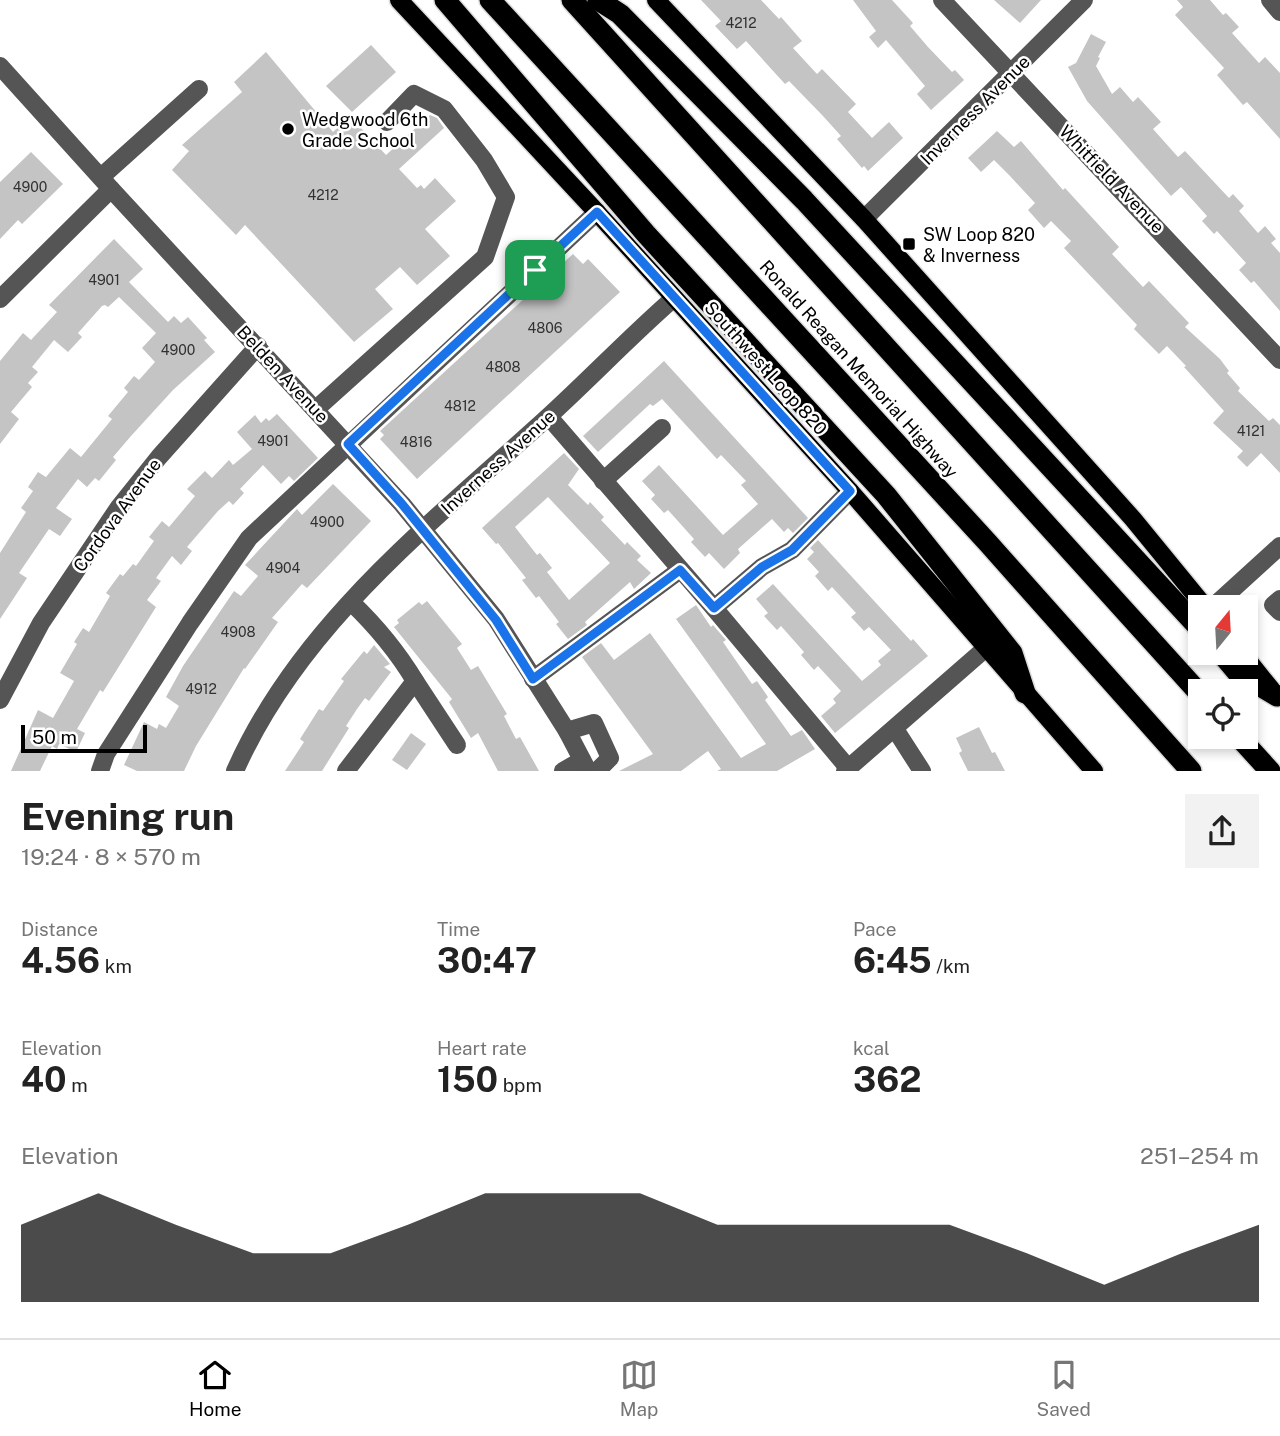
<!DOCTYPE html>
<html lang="en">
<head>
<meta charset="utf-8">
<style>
	body { margin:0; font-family:"Public Sans",sans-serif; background:#f2f2f2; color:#222; height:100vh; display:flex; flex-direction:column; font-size:26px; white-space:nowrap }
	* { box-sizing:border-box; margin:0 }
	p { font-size:23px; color:#767676 }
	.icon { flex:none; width:38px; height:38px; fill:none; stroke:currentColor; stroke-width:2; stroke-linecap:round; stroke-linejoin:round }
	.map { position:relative; height:771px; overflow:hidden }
	.panel { display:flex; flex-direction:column; background:#fff; flex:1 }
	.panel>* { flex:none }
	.needle { width:46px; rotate:18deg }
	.fabs { position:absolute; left:1188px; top:595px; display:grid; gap:14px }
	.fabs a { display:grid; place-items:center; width:70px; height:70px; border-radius:0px; background:#fff; box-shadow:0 4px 10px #0003; font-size:35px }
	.scale { position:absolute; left:21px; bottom:18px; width:126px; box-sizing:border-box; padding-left:7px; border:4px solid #000; border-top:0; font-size:19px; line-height:24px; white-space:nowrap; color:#000; -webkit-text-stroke:5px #fff; paint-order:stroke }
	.pin { position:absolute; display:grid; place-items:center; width:60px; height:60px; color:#fff; margin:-30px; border-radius:14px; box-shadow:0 4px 10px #0006 }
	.round { display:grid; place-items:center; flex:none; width:74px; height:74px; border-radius:0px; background:#f2f2f2 }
	.headline { display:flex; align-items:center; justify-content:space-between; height:119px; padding:0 21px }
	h1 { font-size:38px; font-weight:700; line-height:52px }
	.metrics { display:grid; grid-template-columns:repeat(3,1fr); gap:10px; height:119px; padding:7px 21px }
	.metrics div { display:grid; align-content:center }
	.metrics b { font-size:35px; font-weight:700 }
	.metrics small { font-size:19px; font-weight:400 }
	.metrics p { font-size:19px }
	.chart { height:196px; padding:14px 21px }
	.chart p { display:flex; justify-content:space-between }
	.chart svg { width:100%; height:126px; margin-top:7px; fill:#000; opacity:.7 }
	.dock { display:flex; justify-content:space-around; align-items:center; height:98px; border-top:2px solid #e0e0e0; background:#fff; font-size:19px; color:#767676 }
	.dock a { display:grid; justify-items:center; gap:4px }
	.dock .on { color:#000 }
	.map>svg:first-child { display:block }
</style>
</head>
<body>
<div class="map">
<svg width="1280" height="771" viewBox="0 0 1280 771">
	<rect width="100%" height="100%" fill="#fff"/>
	<g fill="#c4c4c4" fill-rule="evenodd">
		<polygon points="701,0 761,0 779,19 781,17 802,41 793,48 817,74 822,69 856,104 848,112 872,138 889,122 903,138 868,171 864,166 862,168 837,139 841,136 823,116 789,81 785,84 746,41 737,49 715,26 721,21"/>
		<polygon points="853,0 892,0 913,23 910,26 928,47 952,72 955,70 964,80 931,110 917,94 925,86 886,40 878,48 869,37 876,31"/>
		<polygon points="994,0 1041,0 1020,23"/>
		<polygon points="1177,0 1210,0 1223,15 1226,13 1239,27 1232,33 1259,63 1265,57 1280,73 1280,139 1247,102 1243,105 1217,75 1224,68 1175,15 1183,7"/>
		<polygon points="1091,34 1106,42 1098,57 1100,58 1096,66 1112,94 1120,87 1133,102 1138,97 1161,122 1153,129 1178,157 1185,151 1229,198 1233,194 1244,206 1239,211 1258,233 1265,226 1276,239 1271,243 1280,253 1280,311 1254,281 1251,283 1239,270 1246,263 1217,231 1214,234 1202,221 1207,216 1181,187 1171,196 1087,101 1068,67 1076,63"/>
		<polygon points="371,45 396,72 352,112 326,86"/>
		<polygon points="266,52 333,132 350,116 386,155 430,115 437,118 444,128 399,169 417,188 421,185 424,189 435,178 456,201 425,229 450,256 417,285 400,267 375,289 393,309 354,342 245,225 236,235 172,170 189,151 182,145 242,92 234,82"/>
		<polygon points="997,131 1014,147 1021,141 1063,190 1065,188 1119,247 1112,254 1143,287 1149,281 1189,323 1185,327 1220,359 1229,371 1227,373 1240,388 1238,391 1269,421 1273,418 1280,425 1280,473 1261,453 1247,467 1237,457 1243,451 1213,423 1224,411 1184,367 1186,366 1167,346 1159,354 1134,329 1137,325 1064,248 1071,241 1051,221 1044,228 1028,210 1035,203 1010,176 994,160 981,172 968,158"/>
		<polygon points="31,152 63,184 22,224 18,220 0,239 0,182"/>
		<polygon points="114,239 143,269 129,282 168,322 174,316 181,323 188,317 207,338 204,340 215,352 173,390 131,436 113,457 116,460 99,481 95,478 87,487 78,479 56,508 72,519 60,536 49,529 19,573 27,578 0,619 0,553 26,512 21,508 33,491 28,487 38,472 46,477 70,448 81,457 112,419 108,416 128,392 124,388 134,376 139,380 155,362 142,348 156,333 119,297 108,307 105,305 102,306 78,333 82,337 68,352 54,340 32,367 38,372 28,383 32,387 11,412 19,419 0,444 0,361 23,333 31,340 57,312 49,305"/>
		<polygon points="573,254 583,264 588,259 620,292 417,479 380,439 384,435 380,431"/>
		<polygon points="664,361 808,518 793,533 788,528 784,532 772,519 738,549 740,553 724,569 709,553 705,557 691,542 694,539 668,510 664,513 651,499 655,495 642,481 659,465 723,535 758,504 741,485 746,481 721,455 717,459 662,399 653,406 650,404 598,452 583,436"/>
		<polygon points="277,414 318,458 294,481 289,476 281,484 263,465 240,489 244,493 233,505 229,501 218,511 187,547 192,551 181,565 172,556 156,578 161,581 147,600 156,607 103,692 100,690 77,729 85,733 76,752 59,744 57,749 52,746 40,771 11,771 38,710 53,718 74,681 60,673 77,644 74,642 83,628 89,632 110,596 106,593 120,574 123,576 133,564 136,566 154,541 149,537 162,521 169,527 195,496 187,489 205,471 212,478 229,460 233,465 252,449 237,432 255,415 261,423 266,418 269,421"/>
		<path d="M 564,453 L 579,469 L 568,485 L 588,505 L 590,502 L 604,517 L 601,520 L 625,545 L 627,542 L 641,556 L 637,560 L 651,573 L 634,589 L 630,582 L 585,622 L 587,625 L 568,639 L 556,624 L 559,622 L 539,596 L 536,598 L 522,580 L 526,578 L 498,543 L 496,544 L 482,528 ZM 548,497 L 610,563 L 569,600 L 547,572 L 552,568 L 540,553 L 537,555 L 515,527 Z"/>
		<polygon points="333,484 371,521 307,588 302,584 272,618 278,622 245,669 244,668 196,746 184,771 137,771 124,765 144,722 157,729 159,724 166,728 179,706 166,697 183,666 234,591 241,596 258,576 245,565 297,509 302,515"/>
		<polygon points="818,540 911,641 913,639 928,656 835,733 821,716 836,703 833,699 841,691 818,666 814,670 801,655 804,652 781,626 777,630 764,616 768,613 756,599 773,584 862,681 881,665 878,661 891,650 869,627 864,631 851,617 856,613 832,587 828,591 815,576 819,572 807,559 814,552 810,548"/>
		<polygon points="427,601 462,644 457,648 471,670 478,666 507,714 504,716 516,739 520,737 539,771 498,771 478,733 471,738 449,702 452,699 394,627 399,623 397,620 419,602 422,605"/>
		<polygon points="696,605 711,627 713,625 726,640 723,642 752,684 757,681 768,697 765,700 791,736 802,730 815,749 777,771 717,771 721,769 708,751 681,771 619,771 653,754 582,657 601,643 614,660 650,633 741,758 766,744 676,619"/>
		<polygon points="374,645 390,664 384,667 391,672 369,701 365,698 357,709 346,726 349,728 322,771 285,771 304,742 300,739 319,709 323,711 344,681 341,679 364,651 367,654"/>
		<polygon points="979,727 992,753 995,752 1005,771 968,771 959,753 962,751 956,738"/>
		<polygon points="411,733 426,744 407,770 392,760"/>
	</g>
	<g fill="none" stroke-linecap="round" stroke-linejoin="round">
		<defs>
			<g id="major">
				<polyline points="399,0 592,207 850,491 1094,771"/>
				<polyline points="656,0 864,219 1133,519 1205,607"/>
				<polyline points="1242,653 1271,689"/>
			</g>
			<g id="highway">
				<polyline points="445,0 646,234 886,495 1012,653 1025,693"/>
				<polyline points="490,0 988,543 1191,771"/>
				<polyline points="572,0 1200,694"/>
				<polyline points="598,0 620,14 804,200 1200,629"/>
				<polyline points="1221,653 1237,672 1277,696"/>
				<polyline points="1239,737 1270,771"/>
			</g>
		</defs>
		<use href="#major" stroke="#dbdbdb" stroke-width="21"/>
		<use href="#highway" stroke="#dbdbdb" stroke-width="24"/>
		<g stroke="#555" stroke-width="18">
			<polyline points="942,0 1280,360"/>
			<polyline points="1270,0 1280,12"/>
			<polyline points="0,66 111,189 402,504 496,619 567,731 588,771"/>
			<polyline points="101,177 199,89"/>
			<polyline points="864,219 1084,0"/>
			<polyline points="0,299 111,189"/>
			<polyline points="316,409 485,257 506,197 484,160 444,109 414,94 387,122"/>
			<polyline points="549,417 714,608 849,769"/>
			<polyline points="603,481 662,428"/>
			<polyline points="1280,599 1273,605 1280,612"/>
			<polyline points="1213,607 1280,546"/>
			<polyline points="714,608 762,567 792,550 850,491"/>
			<polyline points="533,679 680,570"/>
			<polyline points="415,681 457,745"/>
			<polyline points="0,700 41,623 119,507 159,457 258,346"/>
			<polyline points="895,729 922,771"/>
			<polyline points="567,731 594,723 610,758 597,771"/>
			<polyline points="100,771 106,754 190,623 249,538 597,212"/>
			<path d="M 235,771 C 298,628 425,528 538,426 C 585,384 627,339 674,298"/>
			<path d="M 346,771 L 415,681 C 397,651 376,626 351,602"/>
			<polyline points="563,771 582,760"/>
			<polyline points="845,771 986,648"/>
		</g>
		<use href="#major" stroke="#000" stroke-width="18"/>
		<use href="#highway" stroke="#000" stroke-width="21"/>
	</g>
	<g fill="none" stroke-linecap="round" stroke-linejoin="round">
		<defs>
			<polygon id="route" points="597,212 850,491 792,550 762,567 714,608 680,570 533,679 496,620 402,504 348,444"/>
		</defs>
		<use href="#route" stroke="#fff" stroke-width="14"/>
		<use href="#route" stroke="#1a73e8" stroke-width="9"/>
	</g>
	<g fill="#000" stroke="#fff" stroke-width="2.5">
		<circle cx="288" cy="129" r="7"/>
		<rect x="902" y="237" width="14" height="14" rx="3.5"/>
	</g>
	<g text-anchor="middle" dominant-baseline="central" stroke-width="5" stroke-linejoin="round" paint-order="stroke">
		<g font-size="14" fill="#313131">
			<text x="741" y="23">4212</text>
			<text x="30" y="187">4900</text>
			<text x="323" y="195">4212</text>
			<text x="104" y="280">4901</text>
			<text x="545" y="328">4806</text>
			<text x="178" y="350">4900</text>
			<text x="503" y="367">4808</text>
			<text x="460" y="406">4812</text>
			<text x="1251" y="431">4121</text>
			<text x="273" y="441">4901</text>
			<text x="416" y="442">4816</text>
			<text x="327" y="522">4900</text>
			<text x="283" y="568">4904</text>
			<text x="238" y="632">4908</text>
			<text x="201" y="689">4912</text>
		</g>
		<g font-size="18" fill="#000" stroke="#fff">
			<text transform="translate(975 110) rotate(-45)">Inverness Avenue</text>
			<text transform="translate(1112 179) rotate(46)">Whitfield Avenue</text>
			<text transform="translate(766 368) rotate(48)">Southwest Loop 820</text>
			<text transform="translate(859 369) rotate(48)">Ronald Reagan Memorial Highway</text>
			<text transform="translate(283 374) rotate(47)">Belden Avenue</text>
			<text transform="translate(498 462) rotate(-42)">Inverness Avenue</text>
			<text transform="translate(117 515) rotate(-54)">Cordova Avenue</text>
		</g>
		<g font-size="18" fill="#000" stroke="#fff" text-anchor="start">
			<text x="302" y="119">Wedgwood 6th<tspan x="302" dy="21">Grade School</tspan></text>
			<text x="923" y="234">SW Loop 820<tspan x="923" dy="21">&amp; Inverness</tspan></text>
		</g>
	</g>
</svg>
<div class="fabs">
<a><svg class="needle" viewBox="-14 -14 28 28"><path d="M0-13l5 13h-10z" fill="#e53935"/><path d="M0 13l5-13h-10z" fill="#767676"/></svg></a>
<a><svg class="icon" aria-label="locate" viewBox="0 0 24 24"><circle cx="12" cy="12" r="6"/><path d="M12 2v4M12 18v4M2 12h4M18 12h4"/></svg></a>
</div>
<div class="scale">50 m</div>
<div class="pin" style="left:535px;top:270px;background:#1e9e55"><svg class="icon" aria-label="arrive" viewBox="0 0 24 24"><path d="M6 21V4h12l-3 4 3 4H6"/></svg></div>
</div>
<section class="panel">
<div class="headline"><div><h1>Evening run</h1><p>19:24 · 8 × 570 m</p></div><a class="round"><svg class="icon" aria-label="share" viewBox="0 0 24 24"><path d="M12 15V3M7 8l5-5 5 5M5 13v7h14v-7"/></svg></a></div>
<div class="metrics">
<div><p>Distance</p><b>4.56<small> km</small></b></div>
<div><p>Time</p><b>30:47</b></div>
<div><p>Pace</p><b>6:45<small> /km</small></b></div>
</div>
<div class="metrics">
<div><p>Elevation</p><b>40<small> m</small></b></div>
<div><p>Heart rate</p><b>150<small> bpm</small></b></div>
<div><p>kcal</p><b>362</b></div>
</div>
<div class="chart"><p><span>Elevation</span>251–254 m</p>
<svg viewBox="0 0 160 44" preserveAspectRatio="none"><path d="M0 44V17L10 6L20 17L30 27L40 27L50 17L60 6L70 6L80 6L90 17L100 17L110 17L120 17L130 27L140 38L150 27L160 17V44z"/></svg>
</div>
</section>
<nav class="dock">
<a class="on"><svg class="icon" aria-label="home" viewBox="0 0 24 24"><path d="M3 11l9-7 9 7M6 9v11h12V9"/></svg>Home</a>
<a><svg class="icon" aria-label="map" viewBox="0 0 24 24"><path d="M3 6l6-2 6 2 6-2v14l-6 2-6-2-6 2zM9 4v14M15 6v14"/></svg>Map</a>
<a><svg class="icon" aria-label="saved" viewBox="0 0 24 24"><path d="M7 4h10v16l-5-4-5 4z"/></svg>Saved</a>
</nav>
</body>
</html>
